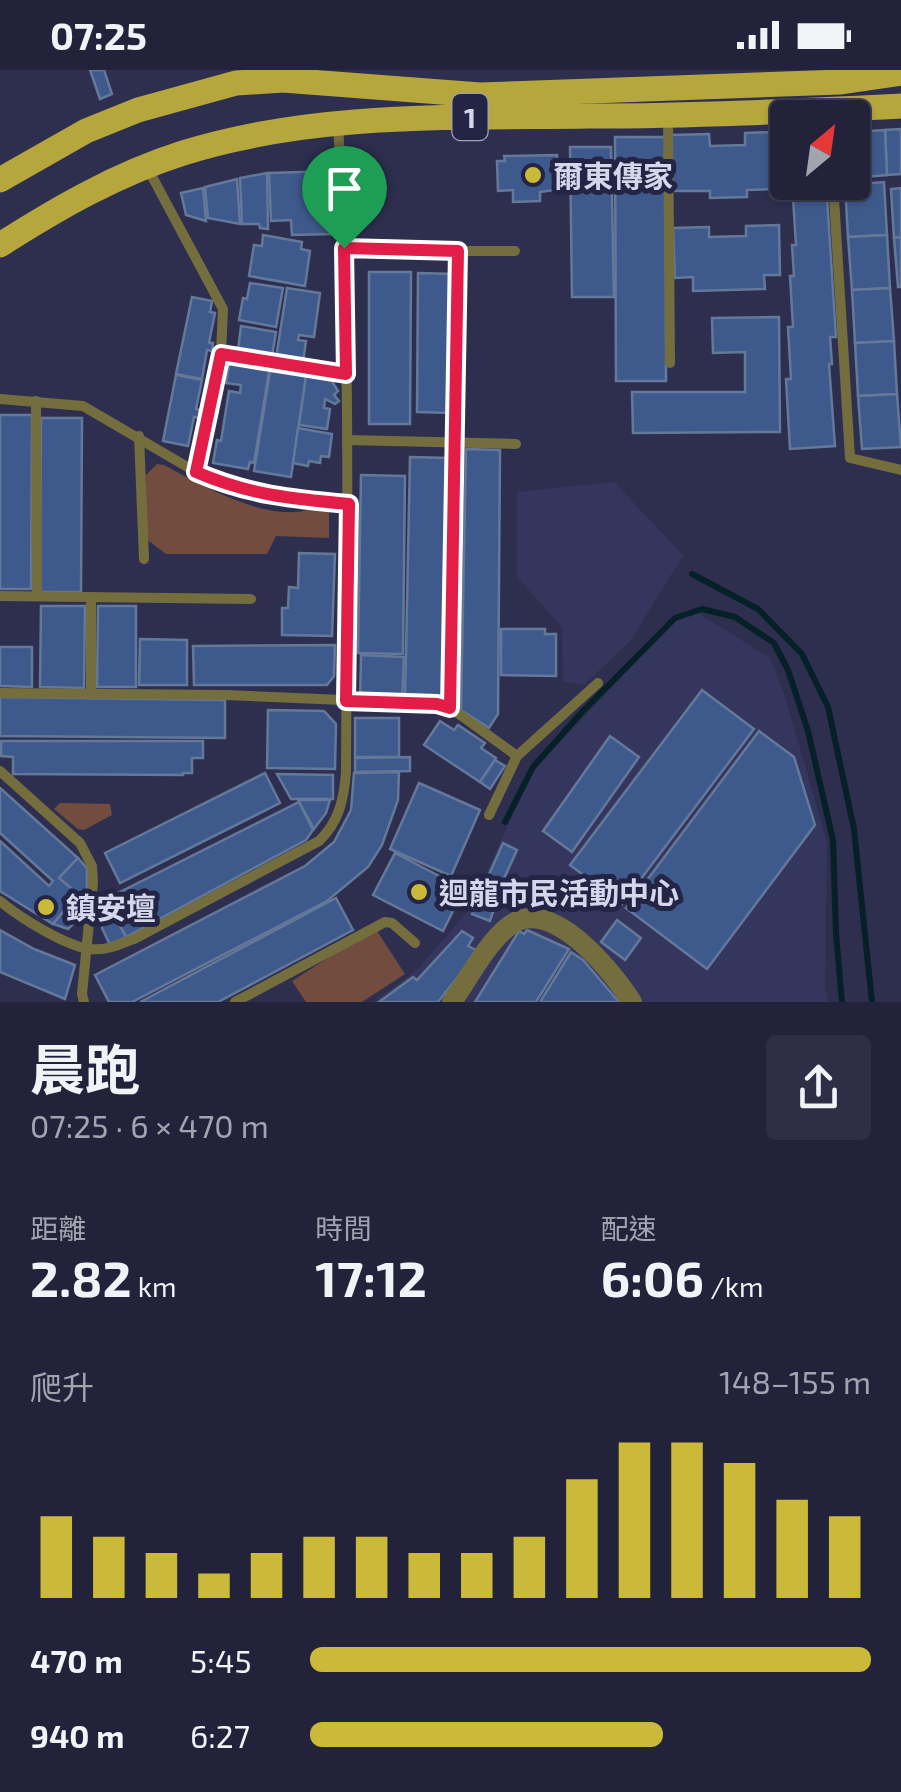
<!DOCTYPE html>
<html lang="zh-TW">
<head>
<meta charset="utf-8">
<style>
	body { margin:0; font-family:"Exo 2","Noto Sans TC",sans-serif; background:#2e2f46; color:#f1f3f6; height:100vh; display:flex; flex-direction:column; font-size:38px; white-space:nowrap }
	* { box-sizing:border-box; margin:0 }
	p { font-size:32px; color:#a2a4af }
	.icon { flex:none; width:55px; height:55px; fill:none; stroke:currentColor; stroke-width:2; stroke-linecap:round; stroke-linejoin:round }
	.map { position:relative; height:932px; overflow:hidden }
	.drawer { display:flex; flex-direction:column; background:#22233b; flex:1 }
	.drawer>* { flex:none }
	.needle { width:65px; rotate:29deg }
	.fabs { position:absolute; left:770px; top:30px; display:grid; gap:20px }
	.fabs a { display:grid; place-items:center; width:100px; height:100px; border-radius:10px; background:#22233b; box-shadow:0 2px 8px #0004,0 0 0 2px #3f4055; font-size:50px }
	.pin { position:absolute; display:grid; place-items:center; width:85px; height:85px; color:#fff; margin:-102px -42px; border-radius:50% 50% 50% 0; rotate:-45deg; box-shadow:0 0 10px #0007 }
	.pin .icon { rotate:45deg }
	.round { display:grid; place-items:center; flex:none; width:105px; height:105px; border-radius:10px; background:#2e2f46 }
	.head { display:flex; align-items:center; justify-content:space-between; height:170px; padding:0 30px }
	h1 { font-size:55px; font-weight:700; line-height:75px }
	.stats { display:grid; grid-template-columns:repeat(3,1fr); gap:15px; height:170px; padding:10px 30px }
	.stats div { display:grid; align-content:center }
	.stats b { font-size:50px; font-weight:700 }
	.stats small { font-size:28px; font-weight:400 }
	.stats p { font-size:28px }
	.chart { height:280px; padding:20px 30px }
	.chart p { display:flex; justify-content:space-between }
	.chart svg { width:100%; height:180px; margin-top:10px; stroke:#cbba39; stroke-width:6 }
	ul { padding:0 30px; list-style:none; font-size:32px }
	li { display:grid; grid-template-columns:160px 120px 1fr; align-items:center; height:75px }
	li i { height:25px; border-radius:12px; background:#cbba39 }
	.status { display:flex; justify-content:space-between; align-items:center; height:70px; padding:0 50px; background:#22233b; direction:ltr }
	.status svg { height:28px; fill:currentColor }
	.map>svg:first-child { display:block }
</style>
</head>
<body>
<div class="status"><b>07:25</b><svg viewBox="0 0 49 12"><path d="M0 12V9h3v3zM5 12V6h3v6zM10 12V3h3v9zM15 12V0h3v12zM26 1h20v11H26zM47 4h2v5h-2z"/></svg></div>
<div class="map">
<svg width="901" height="932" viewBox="0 0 901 932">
	<rect width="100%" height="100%" fill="#2e2f4f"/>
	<g fill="#35365d">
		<polygon points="614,412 683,485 631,570 584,615 563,611 562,557 517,507 517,422"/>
		<polygon points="698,543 770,588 784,623 827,772 825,919 828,932 373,932 417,900 468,841 535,698 677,550"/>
	</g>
	<g fill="#724d3f">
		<path d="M 157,394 L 164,395 C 201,415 279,460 319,435 L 329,442 L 329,468 L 276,466 L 267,484 L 166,484 L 146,469 L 146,405 Z"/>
		<polygon points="60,733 110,734 112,745 84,760 78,759 54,739"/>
		<polygon points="375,858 405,904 362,932 306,932 292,911"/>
	</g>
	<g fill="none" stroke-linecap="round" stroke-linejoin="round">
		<g stroke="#052027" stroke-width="6">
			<polyline points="692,504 758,539 802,584 828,637 854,759 872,932"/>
			<polyline points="505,752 533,697 582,642 675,548 702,539 735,547 774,573 788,600 808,661 833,770 836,863 842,932"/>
		</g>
	</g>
	<g fill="#3e5a8c" stroke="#64789a" stroke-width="2.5">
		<polygon points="90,0 104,0 112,24 100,29"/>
		<polygon points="901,59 901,104 887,105 885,60"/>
		<polygon points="885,60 887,105 852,108 852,62"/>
		<polygon points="774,62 775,119 747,120 747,127 710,128 710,121 673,121 671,65 709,64 710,76 745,75 745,63"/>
		<polygon points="615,67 666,67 666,311 616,311"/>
		<polygon points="570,77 611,77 614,227 572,227"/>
		<polygon points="557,85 557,92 568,91 569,118 540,122 540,131 513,132 513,120 498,121 497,91 505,91 504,86"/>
		<polygon points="332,101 334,164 292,165 291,150 271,151 269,103"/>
		<polygon points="267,103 268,159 260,158 259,154 242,154 240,108"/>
		<polygon points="237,109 240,154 208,148 205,117"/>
		<polygon points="792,112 826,112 836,267 830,267 832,294 829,294 835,376 790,379 786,309 791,309 788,257 793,257 790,206 794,206 792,175 796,175"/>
		<polygon points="884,112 887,165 848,167 845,115"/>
		<polygon points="203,118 206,151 186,145 181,123"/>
		<polygon points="901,118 901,167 894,168 891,119"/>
		<polygon points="779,155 780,205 764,205 765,219 693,221 693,207 675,208 673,158 709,157 709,167 746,166 746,156"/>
		<polygon points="263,165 302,172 301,179 310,181 305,216 249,206 254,175 262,176"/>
		<polygon points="887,165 890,218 852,220 848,167"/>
		<polygon points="901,167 901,217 898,217 894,168"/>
		<polygon points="369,202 411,202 410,354 369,354"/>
		<polygon points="418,203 454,204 452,343 417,342"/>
		<polygon points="250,213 283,218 276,257 239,250 243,228 247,229"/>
		<polygon points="287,218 320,223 314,267 299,265 298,270 306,271 303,292 276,288"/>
		<polygon points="890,218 894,271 855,273 852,220"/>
		<polygon points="192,227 212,231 210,242 215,243 209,273 213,273 212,281 207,280 202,309 176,304"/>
		<polygon points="779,247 780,362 633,363 632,322 745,322 745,282 713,283 712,248"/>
		<polygon points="241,256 276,262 272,286 238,280"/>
		<polygon points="894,271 897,324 858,326 855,273"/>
		<polygon points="230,289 270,296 254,393 250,392 248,399 213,393 217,370 221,371 229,321 240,323 241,315 226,313"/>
		<polygon points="271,296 307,301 291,407 254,401"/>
		<polygon points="176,305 202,310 196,339 200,340 199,348 194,347 188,376 163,371"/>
		<polygon points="306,306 332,311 338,321 334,325 339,331 335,334 325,329 324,338 330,339 327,359 299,355"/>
		<polygon points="897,324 901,377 862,379 858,326"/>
		<polygon points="0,345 32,345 31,519 0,519"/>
		<polygon points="41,348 82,348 81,522 40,522"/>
		<polygon points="298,358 332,364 329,387 321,386 320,393 309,391 308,396 293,393"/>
		<polygon points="466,379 500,380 498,644 489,658 461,640"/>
		<polygon points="410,387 449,388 445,633 405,632"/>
		<polygon points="361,405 405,406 403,584 358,583"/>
		<polygon points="299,483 335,484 332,566 282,565 282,538 288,538 289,517 298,518"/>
		<polygon points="41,536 85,536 84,618 40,617"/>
		<polygon points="98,536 136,536 136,617 97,617"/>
		<polygon points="501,559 545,559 545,564 556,564 556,606 501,605"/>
		<polygon points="140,569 187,570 187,615 139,615"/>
		<polygon points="335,575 334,606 327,615 194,615 193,576"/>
		<polygon points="0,577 32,577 32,617 0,616"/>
		<polygon points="361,585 404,587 402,632 360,631"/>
		<polygon points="702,620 754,659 622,834 570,795"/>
		<polygon points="0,627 225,630 225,668 0,666"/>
		<polygon points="268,640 324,641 336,654 335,699 267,698"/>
		<rect x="355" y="648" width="44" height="39"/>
		<polygon points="440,651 454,660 458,655 485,673 481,678 496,688 480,712 424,675"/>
		<polygon points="759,661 794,687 815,755 707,899 626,838"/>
		<polygon points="610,666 639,687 572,782 543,761"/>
		<polygon points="1,671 203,671 203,688 192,688 192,703 183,703 183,705 13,704 13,687 1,686"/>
		<polygon points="410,687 410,701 355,702 355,688"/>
		<polygon points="495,690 505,696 490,719 480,712"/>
		<polygon points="399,702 398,730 382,775 368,797 327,831 132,932 109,932 95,905 305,796 334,772 351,740 354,703"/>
		<polygon points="265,703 280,733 120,813 105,783"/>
		<polygon points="277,704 333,705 333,729 291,729"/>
		<polygon points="419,713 480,740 451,806 390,779"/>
		<polygon points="0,718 78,788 59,808 78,824 53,854 0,821 0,771 49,816 53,811 0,763"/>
		<polygon points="298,730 330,730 326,743 314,759"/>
		<polygon points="299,732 313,760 306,770 126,867 106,829"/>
		<polygon points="503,773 517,780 501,815 487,809"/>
		<polygon points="395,783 464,819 443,861 373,825"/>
		<polygon points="78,788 87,798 87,821 75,852 68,859 53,854 78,824 59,808"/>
		<polygon points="479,826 496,833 490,851 472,844"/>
		<polygon points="336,828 353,860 218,932 140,932"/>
		<polygon points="110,837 126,867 110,875 102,858 103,840"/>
		<polygon points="617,850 641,868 625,890 601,872"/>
		<polygon points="0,860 34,879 75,895 65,929 0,902"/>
		<polygon points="527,860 569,879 536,932 475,932 519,861 524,864"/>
		<polygon points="462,861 473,868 468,876 478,881 438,932 379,932 413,907 417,910"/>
		<polygon points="571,882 583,890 619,932 540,932"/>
	</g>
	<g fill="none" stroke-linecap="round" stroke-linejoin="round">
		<g stroke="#746e3f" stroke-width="10">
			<polyline points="668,47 670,293"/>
			<polyline points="148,99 223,239 221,283 196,402"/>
			<polyline points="833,112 850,388 901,400"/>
			<polyline points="344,179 458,181 450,638"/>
			<polyline points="458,181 515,181"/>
			<polyline points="221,283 346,304"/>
			<polyline points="0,329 83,336 196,402 232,417 267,426 349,434"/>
			<polyline points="36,331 37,526"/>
			<polyline points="139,366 144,489"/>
			<polyline points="347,370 516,374"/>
			<polyline points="0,526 251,529"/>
			<polyline points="91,527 91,622"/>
			<polyline points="0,623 226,625 437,634 459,644 517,686 598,613"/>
			<polyline points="0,701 80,773 92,796 93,812 82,924 84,932"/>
			<polyline points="489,745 517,686"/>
			<path d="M 0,831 C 19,847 65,876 90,879 C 107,881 121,874 136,868 L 319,771 C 339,752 344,729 346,702 C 347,486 351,270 338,54"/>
			<polyline points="235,932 385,852 392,853 415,873"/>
		</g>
		<path stroke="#746e3f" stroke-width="20" d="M 452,932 C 469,908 486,874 509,856 C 550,823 613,902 632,932"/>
		<g stroke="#b6a73d" stroke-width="25">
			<polyline points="0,110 86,61 138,40 236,13 283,10 480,25 841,12 901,3"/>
			<path d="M 0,175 C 58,138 117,104 183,83 C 314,42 454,48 590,46 C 694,46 797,41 901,36"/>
		</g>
	</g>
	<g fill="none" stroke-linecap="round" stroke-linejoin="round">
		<defs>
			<path id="route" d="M 344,178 L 458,181 L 450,638 L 437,634 L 346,631 L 349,434 C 293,429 249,425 196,402 L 221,284 L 346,304 Z"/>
		</defs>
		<use href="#route" stroke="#fff" stroke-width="20"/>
		<use href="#route" stroke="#e11d48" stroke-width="12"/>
	</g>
	<g fill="#cbba39" stroke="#242544" stroke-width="4">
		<circle cx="533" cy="105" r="10"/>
		<circle cx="419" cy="822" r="10"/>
		<circle cx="46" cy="837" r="10"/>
	</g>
	<g text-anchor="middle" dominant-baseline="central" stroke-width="10" stroke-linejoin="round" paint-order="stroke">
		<rect fill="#242544" stroke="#9fa1b9" stroke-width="2.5" x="452.5" y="24" width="35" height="46" rx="8"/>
		<g font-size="28" font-weight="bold" fill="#d4d6eb">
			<text x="470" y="47">1</text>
		</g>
		<g font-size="30" font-weight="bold" fill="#d4d6eb" stroke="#242544" text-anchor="start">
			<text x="553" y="105">爾東傳家</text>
			<text x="439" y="822">迴龍市民活動中心</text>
			<text x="66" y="837">鎮安壇</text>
		</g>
	</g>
</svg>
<div class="fabs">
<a><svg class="needle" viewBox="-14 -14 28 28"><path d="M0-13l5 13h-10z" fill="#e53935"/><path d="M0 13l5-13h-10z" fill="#a2a4af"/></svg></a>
</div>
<div class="pin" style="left:344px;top:178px;background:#1e9e55"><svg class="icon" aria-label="arrive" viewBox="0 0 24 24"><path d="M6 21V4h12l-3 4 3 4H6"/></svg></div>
</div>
<section class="drawer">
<div class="head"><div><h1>晨跑</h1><p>07:25 · 6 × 470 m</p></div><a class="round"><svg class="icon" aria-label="share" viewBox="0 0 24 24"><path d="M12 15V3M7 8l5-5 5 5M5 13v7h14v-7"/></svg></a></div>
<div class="stats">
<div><p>距離</p><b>2.82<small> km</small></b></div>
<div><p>時間</p><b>17:12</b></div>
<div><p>配速</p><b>6:06<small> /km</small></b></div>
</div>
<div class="chart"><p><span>爬升</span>148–155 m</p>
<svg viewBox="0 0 160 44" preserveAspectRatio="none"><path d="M5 44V24M15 44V29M25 44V33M35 44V38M45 44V33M55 44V29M65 44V29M75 44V33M85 44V33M95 44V29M105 44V15M115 44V6M125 44V6M135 44V11M145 44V20M155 44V24"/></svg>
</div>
<ul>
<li><b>470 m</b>5:45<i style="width:100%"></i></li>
<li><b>940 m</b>6:27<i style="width:63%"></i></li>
</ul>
</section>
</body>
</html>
